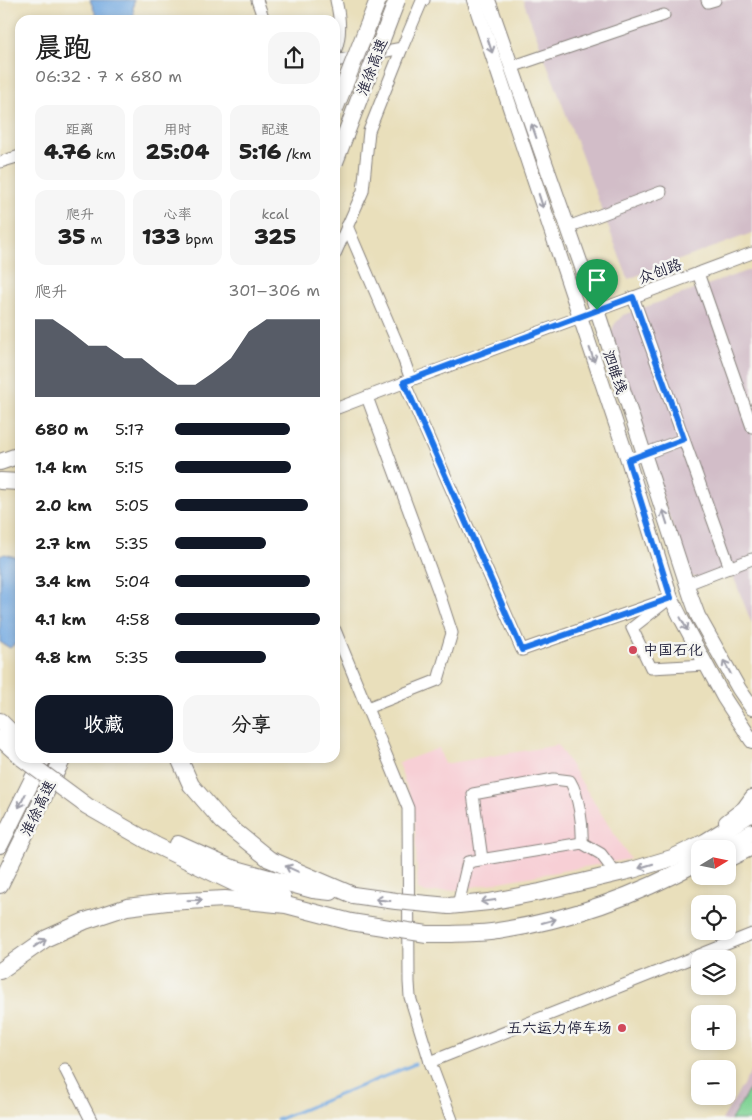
<!DOCTYPE html>
<html lang="zh">
<head>
<meta charset="utf-8">
<style>
	body { margin:0; font-family:"Shantell Sans","LXGW WenKai TC",sans-serif; background:#f6f6f6; color:#222; height:100vh; display:flex; flex-direction:column; font-size:19px; white-space:nowrap }
	* { box-sizing:border-box; margin:0 }
	p { font-size:16px; color:#767676 }
	.icon { flex:none; width:28px; height:28px; fill:none; stroke:currentColor; stroke-width:2; stroke-linecap:round; stroke-linejoin:round }
	.map { position:relative; flex:1; overflow:hidden }
	.drawer { position:absolute; left:15px; top:15px; width:325px; height:748px; display:flex; flex-direction:column; background:#fff; border-radius:15px; box-shadow:0 2px 8px #0003 }
	.drawer>* { flex:none }
	.needle { width:32px; rotate:80deg }
	.controls { position:absolute; left:691px; top:840px; display:grid; gap:10px }
	.controls a { display:grid; place-items:center; width:45px; height:45px; border-radius:10px; background:#fff; box-shadow:0 2px 8px #0003; font-size:25px }
	.pin { position:absolute; display:grid; place-items:center; width:42px; height:42px; color:#fff; margin:-51px -21px; border-radius:50% 50% 50% 0; rotate:-45deg; box-shadow:0 0 5px #0007 }
	.pin .icon { rotate:45deg }
	.round { display:grid; place-items:center; flex:none; width:52px; height:52px; border-radius:15px; background:#f6f6f6 }
	.summary { display:flex; align-items:center; justify-content:space-between; height:85px; padding:0 20px }
	h1 { font-size:28px; font-weight:800; line-height:38px }
	.stats { display:grid; grid-template-columns:repeat(3,1fr); gap:8px; height:85px; padding:5px 20px }
	.stats div { display:grid; align-content:center; border-radius:12px; background:#f6f6f6; text-align:center }
	.stats b { font-size:21px; font-weight:800 }
	.stats small { font-size:14px; font-weight:400 }
	.stats p { font-size:14px }
	.chart { height:140px; padding:10px 20px }
	.chart p { display:flex; justify-content:space-between }
	.chart svg { width:100%; height:90px; margin-top:5px; fill:#111827; opacity:.7 }
	.button { display:flex; gap:10px; margin-top:auto; padding:10px 20px }
	.button a { flex:1; height:58px; border-radius:15px; background:#111827; color:#fff; font-size:20px; font-weight:800; line-height:58px; text-align:center }
	.button a+a { background:#f6f6f6; color:#222 }
	ul { padding:0 20px; list-style:none; font-size:16px }
	li { display:grid; grid-template-columns:80px 60px 1fr; align-items:center; height:38px }
	li i { height:12px; border-radius:6px; background:#111827 }
	.map>svg:first-child { display:block }
</style>
</head>
<body>
<div class="map">
<svg width="752" height="1120" viewBox="0 0 752 1120">
	<rect width="100%" height="100%" fill="#f6f6f2"/>
	<filter id="ink" filterUnits="userSpaceOnUse"><feTurbulence type="fractalNoise" baseFrequency=".02" numOctaves="2"/><feDisplacementMap in="SourceGraphic" scale="10" xChannelSelector="R" yChannelSelector="G"/><feConvolveMatrix kernelMatrix="1 2 1 2 8 2 1 2 1" color-interpolation-filters="sRGB"/></filter>
	<filter id="wash" filterUnits="userSpaceOnUse"><feTurbulence type="fractalNoise" baseFrequency=".0096" numOctaves="4" result="noise"/><feDisplacementMap in="SourceGraphic" scale="20" xChannelSelector="R" yChannelSelector="G"/><feGaussianBlur stdDeviation="1.12" result="paint"/><feColorMatrix in="noise" values="0 0 0 0 0 0 0 0 0 0 0 0 0 0 0 0 0 1.4 0 .05"/><feComposite in="paint" operator="in"/></filter>
	<g filter="url(#wash)">
		<rect width="100%" height="100%" fill="#e9dfbb"/>
		<polygon fill="#f7cfd5" points="558,745 630,859 455,890 426,893 418,890 414,809 398,763 439,748 444,764"/>
		<g fill="#d2bdc8">
			<polygon points="523,0 752,0 752,233 628,279"/>
			<polygon points="752,269 752,624 732,573 708,582 688,575 610,336 614,325 623,315"/>
			<polygon points="752,1070 752,1120 722,1120"/>
		</g>
		<polygon fill="#81d395" stroke="#527a68" points="752,1085 752,1120 731,1120"/>
		<g fill="#72a8e0" stroke="#4a658e">
			<polygon points="90,0 134,0 133,9 135,20 98,20"/>
			<polygon points="5,554 15,557 20,568 19,580 20,583 20,637 18,641 10,648 3,644 0,642 0,556"/>
		</g>
		<g fill="none" stroke-linecap="round" stroke-linejoin="round">
			<polyline stroke="#72a8e0" stroke-width="3" points="277,1120 415,1064"/>
		</g>
	</g>
	<g filter="url(#ink)">
		<g fill="none" stroke-linecap="round" stroke-linejoin="round">
			<defs>
				<g id="minor">
					<polyline points="257,0 264,20"/>
					<polyline points="707,0 708,2 715,0"/>
					<path d="M 335,52 C 342,34 340,18 336,0"/>
					<polyline points="335,61 402,48 422,1 424,0"/>
					<polyline points="511,67 664,15"/>
					<polyline points="0,162 20,156"/>
					<polyline points="347,226 401,352 411,380"/>
					<polyline points="568,227 661,192"/>
					<polyline points="335,254 363,191 369,131 402,48"/>
					<polyline points="698,273 752,427"/>
					<polyline points="633,297 730,568"/>
					<polyline points="404,382 522,650 671,598"/>
					<polyline points="367,397 438,590 452,633 438,680 367,708"/>
					<polyline points="335,409 411,380 752,253"/>
					<polyline points="628,460 684,439"/>
					<polyline points="687,584 752,559"/>
					<polyline points="664,603 632,628 651,668 706,665"/>
					<polyline points="335,630 408,808 409,982 410,997 430,1062"/>
					<path d="M 482,859 L 473,794 L 554,779 L 570,781 C 579,796 583,825 582,843"/>
					<polyline points="458,905 468,862 582,843 601,854 616,874"/>
					<polyline points="65,1069 91,1120"/>
					<polyline points="452,1120 430,1062 752,934"/>
				</g>
				<g id="major">
					<polyline points="474,0 628,460 671,598 682,620 724,698 752,741"/>
					<polyline points="488,0 597,310 691,597 698,616 739,689 752,708"/>
					<polyline points="726,822 744,808 752,797"/>
					<polyline points="728,860 752,848"/>
				</g>
				<g id="highway">
					<polyline points="0,462 20,455"/>
					<polyline points="0,481 20,482"/>
					<polyline points="0,721 20,741"/>
					<polyline points="0,738 20,756"/>
					<polyline points="179,758 191,785 222,821 269,859 353,895"/>
					<polyline points="178,844 229,867 313,890 331,892"/>
					<polyline points="0,845 43,758"/>
					<polyline points="155,845 236,884 283,897"/>
					<polyline points="721,849 752,832"/>
					<polyline points="0,885 63,758"/>
					<polyline points="449,906 489,902 540,892 632,870 672,858 705,842 752,813"/>
					<path d="M 449,934 C 465,933 482,934 498,931 C 569,920 638,895 700,861"/>
					<polyline points="0,971 47,938 85,921 127,907 167,902 225,899 286,905 351,922"/>
				</g>
			</defs>
			<use href="#minor" stroke="#86807b" stroke-width="13"/>
			<use href="#major" stroke="#86807b" stroke-width="16"/>
			<use href="#highway" stroke="#86807b" stroke-width="18"/>
			<use href="#minor" stroke="#fff" stroke-width="11"/>
			<use href="#major" stroke="#fff" stroke-width="14"/>
			<use href="#highway" stroke="#fff" stroke-width="16"/>
			<defs>
				<g id="highway-bridge">
					<polyline points="335,109 378,0"/>
					<polyline points="335,162 397,0"/>
					<polyline points="22,758 87,806 155,845"/>
					<polyline points="353,895 396,901 449,906"/>
					<polyline points="351,922 427,934 449,934"/>
				</g>
			</defs>
			<use href="#highway-bridge" stroke="#86807b" stroke-width="18" stroke-linecap="butt"/>
			<use href="#highway-bridge" stroke="#fff" stroke-width="16"/>
		</g>
		<defs><path id="oneway-shaft" d="M-6 0H5M1.5-3L5.5 0L1.5 3" fill="none" stroke-width="1.6" stroke-linecap="round" stroke-linejoin="round" transform="scale(1.25)"/></defs>
		<g stroke="#9c9ca7">
			<use href="#oneway-shaft" transform="translate(490 46) rotate(72)"/>
			<use href="#oneway-shaft" transform="translate(534 131) rotate(-109)"/>
			<use href="#oneway-shaft" transform="translate(541 201) rotate(72)"/>
			<use href="#oneway-shaft" transform="translate(592 355) rotate(71)"/>
			<use href="#oneway-shaft" transform="translate(665 517) rotate(-108)"/>
			<use href="#oneway-shaft" transform="translate(684 624) rotate(62)"/>
			<use href="#oneway-shaft" transform="translate(727 667) rotate(-119)"/>
			<use href="#oneway-shaft" transform="translate(22 801) rotate(116)"/>
			<use href="#oneway-shaft" transform="translate(646 866) rotate(163)"/>
			<use href="#oneway-shaft" transform="translate(292 869) rotate(-156)"/>
			<use href="#oneway-shaft" transform="translate(195 900) rotate(-2)"/>
			<use href="#oneway-shaft" transform="translate(383 900) rotate(-173)"/>
			<use href="#oneway-shaft" transform="translate(488 901) rotate(172)"/>
			<use href="#oneway-shaft" transform="translate(549 921) rotate(-15)"/>
			<use href="#oneway-shaft" transform="translate(40 943) rotate(-34)"/>
		</g>
	</g>
	<g fill="none" stroke-linecap="round" stroke-linejoin="round" filter="url(#ink)">
		<defs>
			<polygon id="route" points="633,297 684,439 628,460 671,598 522,650 404,382"/>
		</defs>
		<use href="#route" stroke="#fff" stroke-width="10"/>
		<use href="#route" stroke="#1a73e8" stroke-width="6"/>
	</g>
	<g fill="#d1495b" stroke="#f6f6f2" stroke-width="2">
		<circle cx="633" cy="650" r="5"/>
		<circle cx="622" cy="1028" r="5"/>
	</g>
	<g text-anchor="middle" dominant-baseline="central" stroke-width="5" stroke-linejoin="round" paint-order="stroke">
		<g font-size="15" fill="#22223b" stroke="#f6f6f2">
			<text transform="translate(372 67) rotate(-69)">淮徐高速</text>
			<text transform="translate(660 271) rotate(-20)">众创路</text>
			<text transform="translate(615 372) rotate(71)">泗睢线</text>
			<text transform="translate(38 808) rotate(-64)">淮徐高速</text>
		</g>
		<g font-size="15" fill="#22223b" stroke="#f6f6f2" text-anchor="start">
			<text x="643" y="650">中国石化</text>
			<text x="612" y="1028" text-anchor="end">五六运力停车场</text>
		</g>
	</g>
</svg>
<div class="controls">
<a><svg class="needle" viewBox="-14 -14 28 28"><path d="M0-13l5 13h-10z" fill="#e53935"/><path d="M0 13l5-13h-10z" fill="#767676"/></svg></a>
<a><svg class="icon" aria-label="locate" viewBox="0 0 24 24"><circle cx="12" cy="12" r="6"/><path d="M12 2v4M12 18v4M2 12h4M18 12h4"/></svg></a>
<a><svg class="icon" aria-label="layers" viewBox="0 0 24 24"><path d="M12 4l9 5-9 5-9-5zM3 14l9 5 9-5"/></svg></a>
<a>+</a>
<a>−</a>
</div>
<div class="pin" style="left:597px;top:310px;background:#1e9e55"><svg class="icon" aria-label="arrive" viewBox="0 0 24 24"><path d="M6 21V4h12l-3 4 3 4H6"/></svg></div>
<section class="drawer">
<div class="summary"><div><h1>晨跑</h1><p>06:32 · 7 × 680 m</p></div><a class="round"><svg class="icon" aria-label="share" viewBox="0 0 24 24"><path d="M12 15V3M7 8l5-5 5 5M5 13v7h14v-7"/></svg></a></div>
<div class="stats">
<div><p>距离</p><b>4.76<small> km</small></b></div>
<div><p>用时</p><b>25:04</b></div>
<div><p>配速</p><b>5:16<small> /km</small></b></div>
</div>
<div class="stats">
<div><p>爬升</p><b>35<small> m</small></b></div>
<div><p>心率</p><b>133<small> bpm</small></b></div>
<div><p>kcal</p><b>325</b></div>
</div>
<div class="chart"><p><span>爬升</span>301–306 m</p>
<svg viewBox="0 0 160 44" preserveAspectRatio="none"><path d="M0 44V6L10 6L20 12L30 19L40 19L50 25L60 25L70 32L80 38L90 38L100 32L110 25L120 12L130 6L140 6L150 6L160 6V44z"/></svg>
</div>
<ul>
<li><b>680 m</b>5:17<i style="width:79%"></i></li>
<li><b>1.4 km</b>5:15<i style="width:80%"></i></li>
<li><b>2.0 km</b>5:05<i style="width:92%"></i></li>
<li><b>2.7 km</b>5:35<i style="width:63%"></i></li>
<li><b>3.4 km</b>5:04<i style="width:93%"></i></li>
<li><b>4.1 km</b>4:58<i style="width:100%"></i></li>
<li><b>4.8 km</b>5:35<i style="width:63%"></i></li>
</ul>
<div class="button"><a>收藏</a><a>分享</a></div>
</section>
</div>
</body>
</html>
